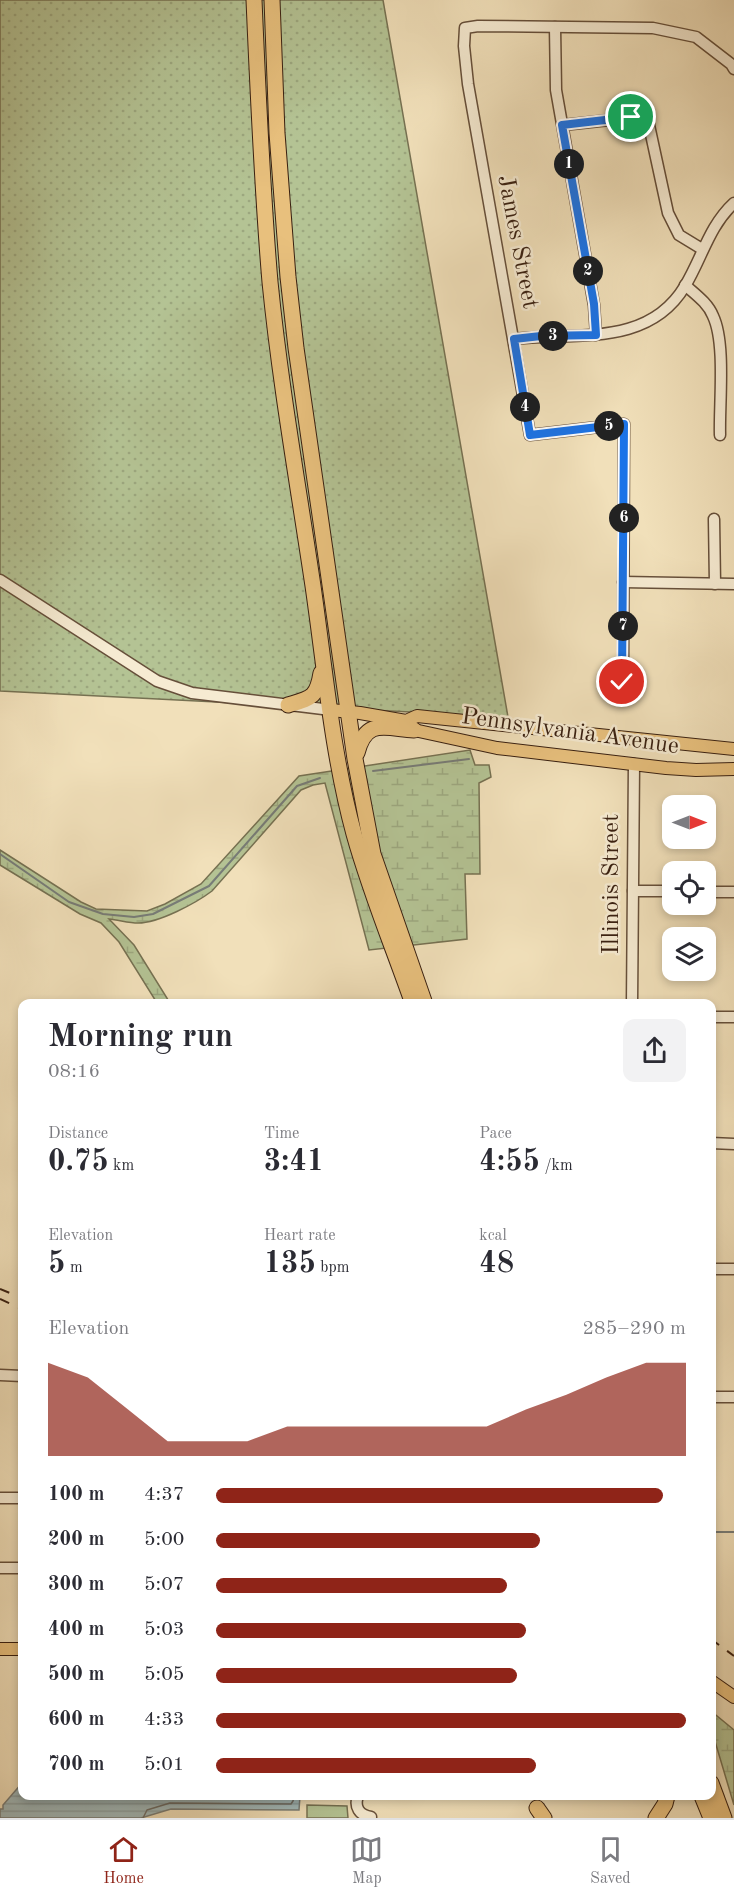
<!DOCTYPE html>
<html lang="en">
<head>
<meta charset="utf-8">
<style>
	body { margin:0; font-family:"Old Standard TT",serif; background:#f2f2f3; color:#2b2b33; height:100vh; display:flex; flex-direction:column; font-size:22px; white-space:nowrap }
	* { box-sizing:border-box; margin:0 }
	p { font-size:20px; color:#7c7c81 }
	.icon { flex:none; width:33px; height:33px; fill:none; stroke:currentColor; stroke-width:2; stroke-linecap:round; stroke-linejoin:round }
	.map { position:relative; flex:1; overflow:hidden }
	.side { position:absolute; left:18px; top:999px; width:698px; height:801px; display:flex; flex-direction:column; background:#fff; border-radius:12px; box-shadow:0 3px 9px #0003 }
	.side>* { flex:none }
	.needle { width:39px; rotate:90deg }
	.fabs { position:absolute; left:662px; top:795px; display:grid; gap:12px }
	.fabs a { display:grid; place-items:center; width:54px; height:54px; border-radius:12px; background:#fff; box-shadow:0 3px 9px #0003; font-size:30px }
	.pin { position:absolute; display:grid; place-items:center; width:51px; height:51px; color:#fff; margin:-26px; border:3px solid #fff; border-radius:50%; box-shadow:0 2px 6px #0007 }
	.km { position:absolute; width:30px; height:30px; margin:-15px; border-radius:50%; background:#222; color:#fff; font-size:16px; line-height:30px; text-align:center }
	.round { display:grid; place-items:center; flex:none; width:63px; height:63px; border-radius:12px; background:#f2f2f3 }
	.summary { display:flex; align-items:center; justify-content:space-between; height:102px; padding:0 30px }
	h1 { font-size:33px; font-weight:700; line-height:45px }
	.figures { display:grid; grid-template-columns:repeat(3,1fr); gap:9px; height:102px; padding:6px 30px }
	.figures div { display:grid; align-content:center }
	.figures b { font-size:30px; font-weight:700 }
	.figures small { font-size:16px; font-weight:400 }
	.figures p { font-size:16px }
	.chart { height:168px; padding:12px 30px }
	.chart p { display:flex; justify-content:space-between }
	.chart svg { width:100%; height:108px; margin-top:6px; fill:#8f2418; opacity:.7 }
	ul { padding:0 30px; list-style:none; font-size:20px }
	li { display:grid; grid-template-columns:96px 72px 1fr; align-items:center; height:45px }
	li i { height:15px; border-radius:8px; background:#8f2418 }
	.tabs { display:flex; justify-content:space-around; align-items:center; height:84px; border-top:2px solid #e1e1e2; background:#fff; font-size:16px; color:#7c7c81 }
	.tabs a { display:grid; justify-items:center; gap:3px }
	.tabs .on { color:#8f2418 }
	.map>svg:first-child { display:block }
</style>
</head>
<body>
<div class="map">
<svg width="734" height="1818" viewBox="0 0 734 1818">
	<defs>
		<pattern id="grass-dots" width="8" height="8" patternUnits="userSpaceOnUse" patternTransform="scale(1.5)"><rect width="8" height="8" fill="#b4c394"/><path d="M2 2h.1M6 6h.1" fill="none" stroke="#9ca77f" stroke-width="1.8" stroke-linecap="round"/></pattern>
		<pattern id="wetland-marsh" width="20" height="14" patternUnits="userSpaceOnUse" patternTransform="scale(1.5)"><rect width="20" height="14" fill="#b4c394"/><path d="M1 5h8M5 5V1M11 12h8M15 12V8" fill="none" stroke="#9ca77f"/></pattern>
		<pattern id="water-rules" width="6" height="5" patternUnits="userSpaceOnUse" patternTransform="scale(1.5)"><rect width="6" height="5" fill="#a1babc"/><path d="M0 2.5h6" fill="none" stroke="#8b9fa1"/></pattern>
	</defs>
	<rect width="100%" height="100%" fill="#f1e0ba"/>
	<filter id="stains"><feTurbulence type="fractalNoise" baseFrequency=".00333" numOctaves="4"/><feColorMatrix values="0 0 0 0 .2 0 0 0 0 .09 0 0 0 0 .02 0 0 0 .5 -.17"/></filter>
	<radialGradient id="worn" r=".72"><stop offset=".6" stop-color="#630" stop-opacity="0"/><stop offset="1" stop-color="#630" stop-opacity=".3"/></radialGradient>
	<polygon fill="url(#grass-dots)" stroke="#767152" stroke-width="1.5" points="0,0 383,0 508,717 0,691"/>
	<g fill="url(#wetland-marsh)" stroke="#767152" stroke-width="1.5">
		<path d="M 470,750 L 475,765 L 489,765 L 491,777 L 479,783 L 480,874 L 465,874 L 467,939 L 369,950 L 325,783 L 313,785 L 301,790 L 212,891 C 196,903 159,923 138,923 C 129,923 119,920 109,919 L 134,945 L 170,1003 L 157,1003 L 119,942 L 101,923 L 80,914 L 0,865 L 0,850 L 81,902 L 96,909 L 147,911 L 165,904 L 201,884 L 299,776 Z"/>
		<polygon points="711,1711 734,1730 734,1805 711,1728"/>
	</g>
	<polygon fill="#b4c394" stroke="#767152" stroke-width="1.5" points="307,1805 347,1806 348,1818 307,1818"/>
	<polygon fill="url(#water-rules)" stroke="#777c77" stroke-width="1.5" points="22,1783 22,1796 300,1796 299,1810 171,1809 141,1818 0,1818 0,1809 3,1809 3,1805"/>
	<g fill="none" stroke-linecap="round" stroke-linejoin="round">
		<g stroke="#6c6c66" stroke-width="1.5">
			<polyline points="225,1796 285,1796"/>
			<polyline points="143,1818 147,1810 170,1803 291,1804 293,1801 294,1796"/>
		</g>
		<g stroke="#777c77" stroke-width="2">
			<polyline points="373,771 469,759"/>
			<polyline points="0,854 69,902 103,914 134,917 153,914 209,886 297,786 320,778"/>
			<polyline points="711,1532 734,1532"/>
		</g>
		<defs>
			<g id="minor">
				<polyline points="555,27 556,90 594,305 596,335"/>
				<polyline points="563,125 647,116 668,213 679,235 702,249"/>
				<path d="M 685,285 C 695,294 708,303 713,316 C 726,343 719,404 720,435"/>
				<path d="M 514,339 C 574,332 648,348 685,286 C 702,258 709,226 734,203"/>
				<polyline points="714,519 715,584"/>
				<polyline points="0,580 157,681 192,693 331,710"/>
				<polyline points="623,582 734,584"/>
				<polyline points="623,682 624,424 530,435 468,84 464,46 465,28 478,26 653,28 696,37 731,64 734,69"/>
				<polyline points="633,891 672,891"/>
				<polyline points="705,892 734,892"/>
				<polyline points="632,1004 634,764"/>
				<polyline points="711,1017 734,1017"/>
				<polyline points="711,1143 734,1144"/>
				<polyline points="711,1269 734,1269"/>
				<polyline points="0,1375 22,1376"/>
				<polyline points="711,1397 734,1397"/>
				<polyline points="0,1498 22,1498"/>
				<polyline points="0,1568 22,1568"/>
				<path d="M 358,1796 C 354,1807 359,1815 371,1817"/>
			</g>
			<g id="major">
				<polyline points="331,710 360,713 406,721 417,716 734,749"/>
				<polyline points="409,724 414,730 497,748 666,768 696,770 734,769"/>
				<polyline points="0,1649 22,1649"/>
				<polyline points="711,1681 734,1697"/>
			</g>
			<g id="highway">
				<path d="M 254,0 C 258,94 262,188 270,282 C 280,383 298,485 313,586 C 325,669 332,753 354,834 C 370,892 393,947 413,1004"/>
				<polyline points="272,0 277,133 288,277 296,348 355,759 373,854 425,1004"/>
				<path d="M 288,705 C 311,698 317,698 321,673"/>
				<path d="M 357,753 C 366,718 384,728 414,730"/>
				<polyline points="711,1783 724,1818"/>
				<polyline points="702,1796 711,1818"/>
				<polyline points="537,1808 544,1818"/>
				<polyline points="656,1818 665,1804 667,1796"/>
			</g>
		</defs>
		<use href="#minor" stroke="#664f3a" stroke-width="13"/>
		<use href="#major" stroke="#381f10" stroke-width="14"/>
		<use href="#highway" stroke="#381f10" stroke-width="17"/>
		<use href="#minor" stroke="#f6ebd2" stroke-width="10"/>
		<use href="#major" stroke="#e8c07d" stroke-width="12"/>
		<use href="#highway" stroke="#e8c07d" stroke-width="15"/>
		<g stroke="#381f10" stroke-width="2" stroke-dasharray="10 10" stroke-linecap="butt">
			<polyline points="0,1289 22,1298"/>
			<polyline points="0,1299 22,1309"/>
			<polyline points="711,1639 734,1656"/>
		</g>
	</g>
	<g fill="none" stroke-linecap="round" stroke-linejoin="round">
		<defs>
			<polyline id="route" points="622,682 624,424 530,435 514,339 541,336 596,335 594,304 562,125 631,117"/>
		</defs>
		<use href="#route" stroke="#fff" stroke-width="12"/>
		<use href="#route" stroke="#1a73e8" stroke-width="8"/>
	</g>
	<g text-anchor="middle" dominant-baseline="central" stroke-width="5" stroke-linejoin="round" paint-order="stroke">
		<g font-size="24" fill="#381f10" stroke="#f6ebd2">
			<text transform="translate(517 242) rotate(79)">James Street</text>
			<text transform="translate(570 732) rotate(8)">Pennsylvania Avenue</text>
			<text transform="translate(612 884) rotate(-90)">Illinois Street</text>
		</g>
	</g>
	<rect width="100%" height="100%" filter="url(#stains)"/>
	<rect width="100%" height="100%" fill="url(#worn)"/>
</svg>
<div class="fabs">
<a><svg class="needle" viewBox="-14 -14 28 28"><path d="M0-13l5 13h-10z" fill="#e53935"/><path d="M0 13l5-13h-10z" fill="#7c7c81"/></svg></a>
<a><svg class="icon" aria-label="locate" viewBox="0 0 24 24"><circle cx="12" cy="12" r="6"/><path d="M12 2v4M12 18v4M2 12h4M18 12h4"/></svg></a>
<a><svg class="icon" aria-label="layers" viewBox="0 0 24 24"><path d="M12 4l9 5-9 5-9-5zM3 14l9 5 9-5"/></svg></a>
</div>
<div class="pin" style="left:631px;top:117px;background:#1e9e55"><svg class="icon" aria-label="arrive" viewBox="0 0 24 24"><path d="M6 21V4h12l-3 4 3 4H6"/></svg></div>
<div class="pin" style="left:622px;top:682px;background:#d93025"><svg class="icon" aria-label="check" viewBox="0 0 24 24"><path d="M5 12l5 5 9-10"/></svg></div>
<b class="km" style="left:569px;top:164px">1</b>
<b class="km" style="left:588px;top:271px">2</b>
<b class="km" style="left:553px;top:336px">3</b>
<b class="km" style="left:525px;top:407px">4</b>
<b class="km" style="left:609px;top:426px">5</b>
<b class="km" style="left:624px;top:518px">6</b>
<b class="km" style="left:623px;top:626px">7</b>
<section class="side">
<div class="summary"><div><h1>Morning run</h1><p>08:16</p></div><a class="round"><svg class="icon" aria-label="share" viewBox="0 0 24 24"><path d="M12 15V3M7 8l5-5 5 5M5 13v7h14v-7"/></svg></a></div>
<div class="figures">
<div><p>Distance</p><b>0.75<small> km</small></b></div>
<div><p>Time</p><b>3:41</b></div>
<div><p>Pace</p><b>4:55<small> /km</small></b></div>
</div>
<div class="figures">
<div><p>Elevation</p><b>5<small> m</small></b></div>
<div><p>Heart rate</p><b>135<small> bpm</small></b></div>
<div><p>kcal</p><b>48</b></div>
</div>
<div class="chart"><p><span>Elevation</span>285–290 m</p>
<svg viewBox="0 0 160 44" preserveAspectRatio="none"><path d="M0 44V6L10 12L20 25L30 38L40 38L50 38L60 32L70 32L80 32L90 32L100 32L110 32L120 25L130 19L140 12L150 6L160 6V44z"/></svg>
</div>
<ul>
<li><b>100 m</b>4:37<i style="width:95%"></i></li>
<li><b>200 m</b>5:00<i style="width:69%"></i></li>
<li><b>300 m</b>5:07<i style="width:62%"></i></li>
<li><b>400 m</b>5:03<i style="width:66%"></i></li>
<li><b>500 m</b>5:05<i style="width:64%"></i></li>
<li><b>600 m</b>4:33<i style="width:100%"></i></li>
<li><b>700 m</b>5:01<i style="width:68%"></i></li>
</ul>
</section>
</div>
<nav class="tabs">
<a class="on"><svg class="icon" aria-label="home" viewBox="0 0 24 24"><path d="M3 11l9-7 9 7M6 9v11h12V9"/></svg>Home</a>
<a><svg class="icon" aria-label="map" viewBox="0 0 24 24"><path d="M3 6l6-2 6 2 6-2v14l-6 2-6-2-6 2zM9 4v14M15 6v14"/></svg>Map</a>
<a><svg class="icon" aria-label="saved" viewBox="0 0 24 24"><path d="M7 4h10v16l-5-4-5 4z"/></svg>Saved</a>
</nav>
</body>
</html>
